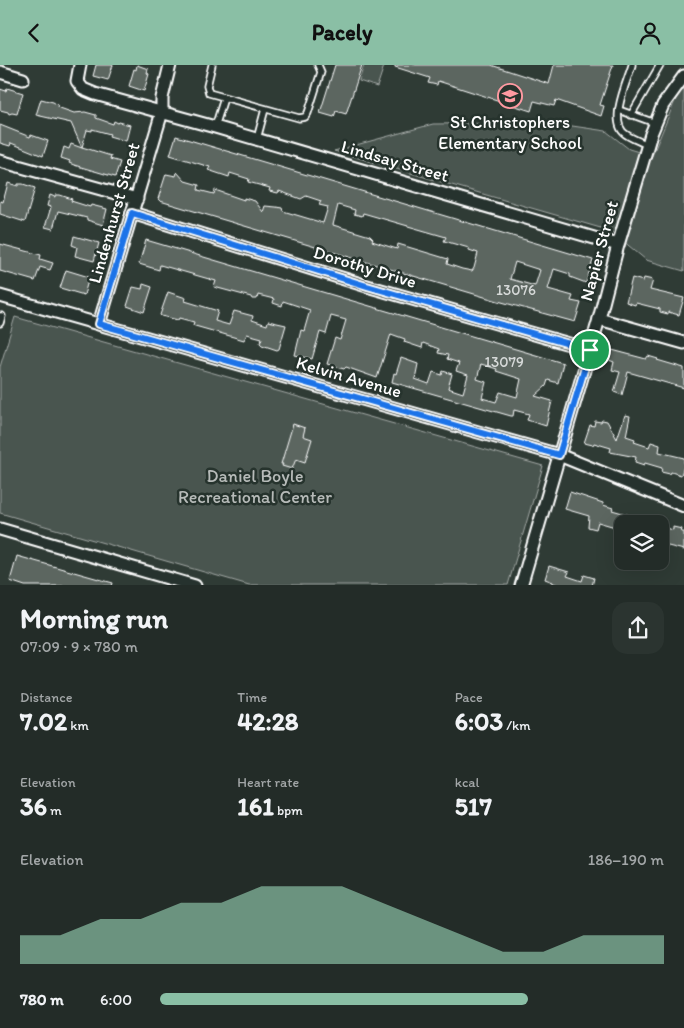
<!DOCTYPE html>
<html lang="en">
<head>
<meta charset="utf-8">
<style>
	body { margin:0; font-family:Itim,sans-serif; background:#2b3430; color:#f1f3f6; height:100vh; display:flex; flex-direction:column; font-size:19px; white-space:nowrap }
	* { box-sizing:border-box; margin:0 }
	p { font-size:16px; color:#a3a7a8 }
	.icon { flex:none; width:28px; height:28px; fill:none; stroke:currentColor; stroke-width:2; stroke-linecap:round; stroke-linejoin:round }
	.map { position:relative; height:520px; overflow:hidden }
	.drawer { display:flex; flex-direction:column; background:#232c28; flex:1 }
	.drawer>* { flex:none }
	.controls { position:absolute; left:614px; top:450px; display:grid; gap:10px }
	.controls a { display:grid; place-items:center; width:55px; height:55px; border-radius:10px; background:#232c28; box-shadow:0 5px 20px #0002,0 0 0 1px #404845; font-size:25px }
	.pin { position:absolute; display:grid; place-items:center; width:42px; height:42px; color:#fff; margin:-21px; border:2px solid #fff; border-radius:50%; box-shadow:0 1px 5px #0007 }
	.round { display:grid; place-items:center; flex:none; width:52px; height:52px; border-radius:15px; background:#2b3430 }
	.overview { display:flex; align-items:center; justify-content:space-between; height:85px; padding:0 20px }
	h1 { font-size:28px; font-weight:800; line-height:38px }
	.metrics { display:grid; grid-template-columns:repeat(3,1fr); gap:8px; height:85px; padding:5px 20px }
	.metrics div { display:grid; align-content:center }
	.metrics b { font-size:25px; font-weight:800 }
	.metrics small { font-size:14px; font-weight:400 }
	.metrics p { font-size:14px }
	.chart { height:140px; padding:10px 20px }
	.chart p { display:flex; justify-content:space-between }
	.chart svg { width:100%; height:90px; margin-top:5px; fill:#8abfa5; opacity:.7 }
	ul { padding:0 20px; list-style:none; font-size:16px }
	li { display:grid; grid-template-columns:80px 60px 1fr; align-items:center; height:38px }
	li i { height:12px; border-radius:6px; background:#8abfa5 }
	header { display:flex; justify-content:space-between; align-items:center; height:65px; padding:0 20px; background:#8abfa5; color:#111; font-size:22px; font-weight:800 }
	.map>svg:first-child { display:block }
</style>
</head>
<body>
<header><svg class="icon" aria-label="back" viewBox="0 0 24 24"><path d="M15 5l-7 7 7 7"/></svg>Pacely<svg class="icon" aria-label="person" viewBox="0 0 24 24"><circle cx="12" cy="8" r="4"/><path d="M4 21q1-7 8-7t8 7"/></svg></header>
<div class="map">
<svg width="684" height="521" viewBox="0 0 684 521">
	<rect width="100%" height="100%" fill="#2f3b35"/>
	<filter id="ink" filterUnits="userSpaceOnUse"><feTurbulence type="fractalNoise" baseFrequency=".02" numOctaves="2"/><feDisplacementMap in="SourceGraphic" scale="10" xChannelSelector="R" yChannelSelector="G"/><feConvolveMatrix kernelMatrix="1 2 1 2 8 2 1 2 1" color-interpolation-filters="sRGB"/></filter>
	<g filter="url(#ink)">
		<g fill="#4a544f" stroke="#a4aaa7">
			<polygon points="364,0 384,1 377,22 359,16"/>
			<polygon points="684,23 684,206 646,195 611,166 334,86 433,59 552,58 606,66 629,84 652,91 677,31"/>
			<polygon points="15,252 543,401 508,520 249,520 0,448 0,302"/>
		</g>
		<g fill="#5b6661" stroke="#fff" fill-rule="evenodd">
			<polygon points="96,0 113,0 108,15 93,11"/>
			<polygon points="137,0 148,4 147,8 149,9 144,26 129,21 134,4 136,5"/>
			<polygon points="335,0 362,0 346,49 336,46 334,52 320,48"/>
			<polygon points="395,0 491,0 549,19 554,0 613,0 600,40 604,41 601,51 556,35 554,41 534,36 531,46 438,16 437,20 428,18 430,13 395,2"/>
			<polygon points="7,23 23,28 17,49 12,48 9,49 8,47 0,45 0,24 6,26"/>
			<polygon points="41,34 53,37 58,40 57,42 74,48 85,47 96,50 96,53 113,59 114,56 118,58 119,57 130,60 126,76 109,71 110,69 92,64 92,66 87,65 82,82 111,91 110,94 120,97 115,112 74,100 69,98 70,96 61,93 64,82 69,84 71,79 82,83 71,58 36,50"/>
			<polygon points="0,60 30,72 31,70 48,76 43,91 11,78 10,81 0,78"/>
			<path d="M 176,71 L 593,195 L 586,218 L 570,212 L 570,209 L 554,204 L 548,224 L 573,231 L 571,236 L 581,238 L 575,257 L 498,236 L 160,136 L 158,134 L 166,109 L 176,111 L 177,107 L 185,116 L 199,120 L 198,125 L 214,129 L 215,125 L 244,135 L 244,133 L 255,136 L 263,147 L 265,141 L 276,142 L 282,143 L 283,146 L 323,158 L 328,142 L 319,140 L 321,136 L 306,131 L 301,134 L 279,126 L 278,128 L 269,126 L 270,123 L 248,117 L 249,114 L 230,108 L 229,112 L 208,105 L 210,102 L 170,90 ZM 338,140 L 355,145 L 354,149 L 362,151 L 363,148 L 446,172 L 444,176 L 469,183 L 469,185 L 478,188 L 474,203 L 472,206 L 462,204 L 447,199 L 448,194 L 398,179 L 397,184 L 384,180 L 372,176 L 373,174 L 370,171 L 333,160 ZM 515,197 L 540,205 L 535,221 L 510,214 Z"/>
			<polygon points="8,118 18,121 18,119 23,119 35,123 25,157 0,149 0,136 3,137"/>
			<polygon points="50,130 55,132 55,130 60,130 72,134 71,136 90,142 91,140 107,144 103,160 87,155 87,153 58,146 53,164 45,162 51,142 47,141"/>
			<polygon points="74,171 99,178 94,196 75,191 77,182 72,180"/>
			<path d="M 146,175 L 563,298 L 558,318 L 548,315 L 546,321 L 535,331 L 552,336 L 546,361 L 527,355 L 529,349 L 514,345 L 513,351 L 511,351 L 392,317 L 394,308 L 396,309 L 401,293 L 418,299 L 415,314 L 429,319 L 433,307 L 442,310 L 443,306 L 452,309 L 448,323 L 463,328 L 468,310 L 456,306 L 459,298 L 447,294 L 448,290 L 438,288 L 439,284 L 423,278 L 422,283 L 404,277 L 405,274 L 391,269 L 377,313 L 346,302 L 344,304 L 327,299 L 335,273 L 340,275 L 346,255 L 331,251 L 326,269 L 320,267 L 312,294 L 295,290 L 301,265 L 304,266 L 310,245 L 283,236 L 282,241 L 273,238 L 274,234 L 258,230 L 257,234 L 252,234 L 251,232 L 214,222 L 216,216 L 160,200 L 159,205 L 139,199 ZM 481,299 L 497,304 L 496,306 L 521,314 L 517,332 L 500,327 L 496,337 L 482,333 L 486,317 L 477,314 Z"/>
			<polygon points="0,179 41,190 40,194 53,198 50,205 40,202 35,216 0,206"/>
			<polygon points="66,205 89,212 84,230 60,223"/>
			<polygon points="632,213 643,216 644,213 653,215 650,225 684,233 679,250 668,247 668,249 660,247 660,244 636,238 635,240 626,237"/>
			<polygon points="143,219 152,222 144,247 127,241 133,222 142,224"/>
			<polygon points="168,227 186,233 185,236 218,246 215,256 229,260 234,246 253,251 252,255 267,260 268,256 286,260 279,284 277,285 262,280 260,278 262,273 247,269 244,275 195,261 193,260 194,257 179,253 178,255 161,251 160,250"/>
			<polygon points="612,285 646,294 648,291 658,294 657,295 684,303 684,323 628,307 622,330 614,327 620,307 612,305 614,297 609,295"/>
			<polygon points="625,350 630,351 626,371 635,374 634,377 649,382 651,377 660,380 659,387 684,393 684,401 681,410 671,407 670,409 661,407 662,403 645,398 644,400 635,397 636,392 610,387 611,383 594,378 593,380 584,378 590,360 594,361 595,356 601,357 602,355 607,356 617,374"/>
			<polygon points="293,359 305,363 303,371 312,374 305,397 296,394 292,404 282,401 283,399 281,399"/>
			<polygon points="570,427 603,438 603,440 613,443 612,445 651,456 651,459 622,459 622,464 598,457 596,464 588,462 589,451 565,444"/>
			<polygon points="660,461 673,465 673,462 682,464 681,467 684,467 684,485 660,479"/>
			<polygon points="17,491 113,518 112,521 25,521 10,516"/>
			<polygon points="549,501 569,507 567,511 582,516 584,510 594,513 592,521 561,521 553,518 553,517 545,514"/>
		</g>
		<g fill="none" stroke-linecap="round" stroke-linejoin="round">
			<defs>
				<g id="service">
					<polyline points="212,0 207,21 209,28 299,53 305,52 308,48 321,7 318,0"/>
					<path d="M 632,0 C 627,17 610,53 623,67 C 629,73 640,76 647,80"/>
					<polyline points="619,45 655,58"/>
					<polyline points="631,50 660,0"/>
					<polyline points="215,62 224,33"/>
					<polyline points="257,74 265,44"/>
					<polyline points="0,251 2,251 0,258"/>
				</g>
				<g id="minor">
					<polyline points="80,0 77,16 83,24 95,29 215,62 618,180"/>
					<polyline points="0,7 23,14"/>
					<polyline points="0,96 137,134"/>
					<polyline points="132,148 367,221 590,285"/>
					<polyline points="0,231 559,390 684,441"/>
					<polyline points="599,254 684,278"/>
					<polyline points="99,259 162,47 162,33 170,0"/>
					<polyline points="0,464 195,521"/>
					<polyline points="521,521 599,254 618,180 651,69 663,40 684,11"/>
				</g>
			</defs>
			<use href="#service" stroke="#fff" stroke-width="9"/>
			<use href="#minor" stroke="#fff" stroke-width="15"/>
			<use href="#service" stroke="#26332d" stroke-width="5.5"/>
			<use href="#minor" stroke="#26332d" stroke-width="11"/>
		</g>
	</g>
	<g fill="none" stroke-linecap="round" stroke-linejoin="round" filter="url(#ink)">
		<defs>
			<polygon id="route" points="132,148 367,221 590,285 559,390 99,259"/>
		</defs>
		<use href="#route" stroke="#fff" stroke-width="10"/>
		<use href="#route" stroke="#1a73e8" stroke-width="6"/>
	</g>
	<defs>
		<symbol id="school-ring" viewBox="-11 -11 22 22"><circle r="9.5" fill="#26332d" stroke="#ff9aa2" stroke-width="1.5"/><path d="M0-5L7-2L0 1L-7-2ZM-4 1L0 2.5L4 1V4Q0 6-4 4Z" fill="#ff9aa2"/></symbol>
	</defs>
	<g fill-rule="evenodd">
		<use href="#school-ring" x="496" y="17" width="28" height="28"/>
	</g>
	<g text-anchor="middle" dominant-baseline="central" stroke-width="5" stroke-linejoin="round" paint-order="stroke">
		<g font-size="15" fill="#d6d9d8">
			<text x="516" y="225">13076</text>
			<text x="504" y="297">13079</text>
		</g>
		<g font-size="18" fill="#fff" stroke="#26332d">
			<text x="510" y="57">St Christophers<tspan x="510" dy="21">Elementary School</tspan></text>
		</g>
		<g font-size="18" fill="#fff" stroke="#26332d">
			<text transform="translate(395 96) rotate(16)">Lindsay Street</text>
			<text transform="translate(114 148) rotate(-74)">Lindenhurst Street</text>
			<text transform="translate(599 186) rotate(-75)">Napier Street</text>
			<text transform="translate(365 202) rotate(17)">Dorothy Drive</text>
			<text transform="translate(349 312) rotate(16)">Kelvin Avenue</text>
		</g>
		<g font-size="18" fill="#b7bbb9" stroke="#26332d">
			<text x="255" y="411">Daniel Boyle<tspan x="255" dy="21">Recreational Center</tspan></text>
		</g>
	</g>
</svg>
<div class="controls">
<a><svg class="icon" aria-label="layers" viewBox="0 0 24 24"><path d="M12 4l9 5-9 5-9-5zM3 14l9 5 9-5"/></svg></a>
</div>
<div class="pin" style="left:590px;top:285px;background:#1e9e55"><svg class="icon" aria-label="arrive" viewBox="0 0 24 24"><path d="M6 21V4h12l-3 4 3 4H6"/></svg></div>
</div>
<section class="drawer">
<div class="overview"><div><h1>Morning run</h1><p>07:09 · 9 × 780 m</p></div><a class="round"><svg class="icon" aria-label="share" viewBox="0 0 24 24"><path d="M12 15V3M7 8l5-5 5 5M5 13v7h14v-7"/></svg></a></div>
<div class="metrics">
<div><p>Distance</p><b>7.02<small> km</small></b></div>
<div><p>Time</p><b>42:28</b></div>
<div><p>Pace</p><b>6:03<small> /km</small></b></div>
</div>
<div class="metrics">
<div><p>Elevation</p><b>36<small> m</small></b></div>
<div><p>Heart rate</p><b>161<small> bpm</small></b></div>
<div><p>kcal</p><b>517</b></div>
</div>
<div class="chart"><p><span>Elevation</span>186–190 m</p>
<svg viewBox="0 0 160 44" preserveAspectRatio="none"><path d="M0 44V30L10 30L20 22L30 22L40 14L50 14L60 6L70 6L80 6L90 14L100 22L110 30L120 38L130 38L140 30L150 30L160 30V44z"/></svg>
</div>
<ul>
<li><b>780 m</b>6:00<i style="width:73%"></i></li>
</ul>
</section>
</body>
</html>
